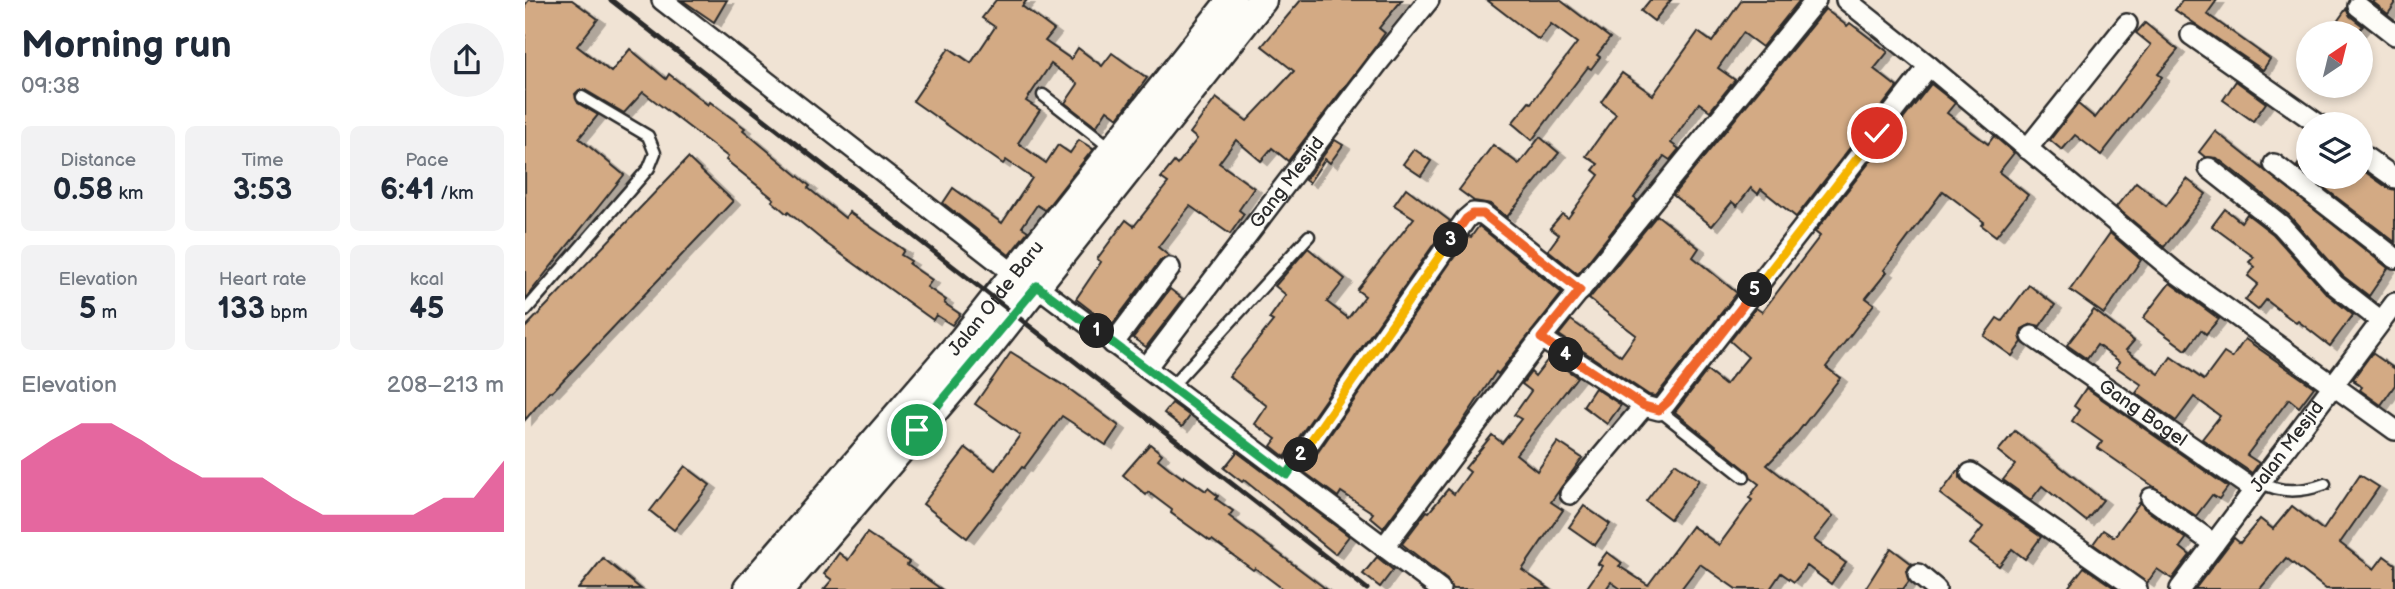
<!DOCTYPE html>
<html lang="en">
<head>
<meta charset="utf-8">
<style>
	body { margin:0; font-family:"Balsamiq Sans",sans-serif; background:#f2f2f3; color:#1f2937; height:100vh; display:flex; flex-direction:column; font-size:26px; white-space:nowrap }
	* { box-sizing:border-box; margin:0 }
	p { font-size:23px; color:#747a83 }
	.icon { flex:none; width:38px; height:38px; fill:none; stroke:currentColor; stroke-width:2; stroke-linecap:round; stroke-linejoin:round }
	.map { position:relative; flex:1; overflow:hidden }
	.panel { display:flex; flex-direction:column; background:#fff; width:525px }
	.panel>* { flex:none }
	.needle { width:46px; rotate:35deg }
	.controls { position:absolute; left:1771px; top:21px; display:grid; gap:14px }
	.controls a { display:grid; place-items:center; width:77px; height:77px; border-radius:50%; background:#fff; box-shadow:0 4px 10px #0003; font-size:35px }
	.pin { position:absolute; display:grid; place-items:center; width:60px; height:60px; color:#fff; margin:-30px; border:4px solid #fff; border-radius:50%; box-shadow:0 2px 7px #0007 }
	.km { position:absolute; width:35px; height:35px; margin:-18px; border-radius:50%; background:#222; color:#fff; font-size:19px; line-height:35px; text-align:center }
	.round { display:grid; place-items:center; flex:none; width:74px; height:74px; border-radius:37px; background:#f2f2f3 }
	.summary { display:flex; align-items:center; justify-content:space-between; height:119px; padding:0 21px }
	h1 { font-size:38px; font-weight:600; line-height:52px }
	.figures { display:grid; grid-template-columns:repeat(3,1fr); gap:10px; height:119px; padding:7px 21px }
	.figures div { display:grid; align-content:center; border-radius:10px; background:#f2f2f3; text-align:center }
	.figures b { font-size:30px; font-weight:600 }
	.figures small { font-size:19px; font-weight:400 }
	.figures p { font-size:19px }
	.chart { height:196px; padding:14px 21px }
	.chart p { display:flex; justify-content:space-between }
	.chart svg { width:100%; height:126px; margin-top:7px; fill:#db2777; opacity:.7 }
	main { display:flex; flex:1; min-height:0 }
	.map>svg:first-child { display:block }
</style>
</head>
<body>
<main>
<section class="panel">
<div class="summary"><div><h1>Morning run</h1><p>09:38</p></div><a class="round"><svg class="icon" aria-label="share" viewBox="0 0 24 24"><path d="M12 15V3M7 8l5-5 5 5M5 13v7h14v-7"/></svg></a></div>
<div class="figures">
<div><p>Distance</p><b>0.58<small> km</small></b></div>
<div><p>Time</p><b>3:53</b></div>
<div><p>Pace</p><b>6:41<small> /km</small></b></div>
</div>
<div class="figures">
<div><p>Elevation</p><b>5<small> m</small></b></div>
<div><p>Heart rate</p><b>133<small> bpm</small></b></div>
<div><p>kcal</p><b>45</b></div>
</div>
<div class="chart"><p><span>Elevation</span>208–213 m</p>
<svg viewBox="0 0 160 44" preserveAspectRatio="none"><path d="M0 44V19L10 12L20 6L30 6L40 12L50 19L60 25L70 25L80 25L90 32L100 38L110 38L120 38L130 38L140 32L150 32L160 19V44z"/></svg>
</div>
</section>
<div class="map">
<svg width="1870" height="589" viewBox="0 0 1870 589">
	<defs>
		<filter id="shadow"><feDropShadow dx="7" dy="4" stdDeviation="0" flood-color="#0004"/></filter>
	</defs>
	<rect width="100%" height="100%" fill="#f0e3d4"/>
	<filter id="ink" filterUnits="userSpaceOnUse"><feTurbulence type="fractalNoise" baseFrequency=".0143" numOctaves="2"/><feDisplacementMap in="SourceGraphic" scale="14" xChannelSelector="R" yChannelSelector="G"/><feConvolveMatrix kernelMatrix="1 2 1 2 8 2 1 2 1" color-interpolation-filters="sRGB"/></filter>
	<g filter="url(#ink)">
		<g fill="#d3aa84" stroke="#2b2b2b" stroke-width="2" filter="url(#shadow)">
			<polygon points="4,0 47,0 73,19 52,46 86,72 105,49 141,79 144,74 183,105 185,102 220,128 218,130 285,186 283,188 320,218 324,212 379,250 376,255 386,261 384,264 407,280 402,287 421,300 419,303 435,314 427,325 411,315 408,320 302,244 263,212 262,214 247,201 249,199 201,160 203,157 118,92 99,113 60,90 54,90 50,94 53,103 73,115 54,138 99,175 0,299 0,5"/>
			<polygon points="157,0 202,0 189,22"/>
			<polygon points="471,0 502,0 497,6 529,30 520,41 546,59 553,48 577,66 587,53 622,78 593,118 582,110 571,127 540,103 553,84 526,64 501,101 515,110 493,143 521,163 533,145 545,153 554,140 568,149 520,210 512,205 497,227 503,231 484,255 418,203 428,188 477,223 507,178 481,160 478,164 388,101 424,48 446,63 470,27 457,18"/>
			<polygon points="776,0 877,0 854,28 860,33 850,47 763,161 747,148 736,161 711,140 694,163 729,188 714,210 719,214 705,234 665,206 633,247 644,256 635,261 586,326 551,299 576,262 572,259 601,220 609,226 643,183 636,178 649,162 652,165 672,139 665,133 691,98 722,121 769,71 737,46"/>
			<polygon points="962,0 1035,0 1085,38 1072,55 1075,57 1066,69 1063,67 1007,140 987,123 1004,102 1006,103 1052,43 1026,24 1014,40"/>
			<polygon points="1125,0 1146,0 1129,21 1116,11"/>
			<polygon points="1217,0 1275,0 1237,47 1218,33 1193,68 1210,80 1185,111 1174,103 1146,143 1154,149 1145,160 1139,156 1109,198 1112,200 1053,274 1023,250 1034,235 1025,228 1037,214 1043,218 1074,175 1068,170 1073,164 1061,156 1091,114 1076,102 1097,73 1128,95 1173,32 1187,42"/>
			<polygon points="1658,0 1692,0 1682,14 1745,59 1738,70 1650,10"/>
			<polygon points="1850,0 1870,0 1870,4 1863,14 1848,2"/>
			<polygon points="1300,9 1322,26 1325,23 1363,52 1349,69 1372,87 1271,217 1236,189 1233,194 1226,188 1212,206 1207,202 1187,226 1148,195"/>
			<polygon points="1821,9 1825,16 1838,26 1832,33 1819,33 1809,26"/>
			<polygon points="1620,23 1653,50 1633,74 1637,77 1576,155 1550,135 1537,150 1525,140 1553,104 1570,118 1626,45 1611,33"/>
			<polygon points="1711,81 1741,103 1728,121 1698,100"/>
			<polygon points="1406,84 1430,103 1422,113 1463,144 1469,136 1489,153 1474,172 1503,195 1471,236 1456,225 1459,222 1418,191 1359,270 1362,272 1341,298 1349,304 1301,367 1315,378 1269,437 1242,465 1308,516 1289,540 1321,563 1306,584 1282,566 1269,582 1256,573 1245,589 1211,589 1175,564 1156,589 1096,589 1086,582 1081,589 1061,589 1077,566 1073,564 1082,552 1097,563 1094,566 1123,585 1167,526 1194,545 1227,500 1224,498 1234,484 1226,478 1224,472 1150,412 1182,371 1200,385 1223,357 1205,341 1231,308 1237,312 1295,236 1290,232"/>
			<polygon points="1690,131 1863,268 1844,296 1818,276 1764,215 1692,158 1680,157 1674,152"/>
			<polygon points="1015,137 1034,153 982,217 966,204 949,201 934,190 968,145 994,164"/>
			<polygon points="810,140 818,145 805,163 800,159 784,183 780,180"/>
			<polygon points="889,149 906,161 896,176 878,164"/>
			<polygon points="1783,150 1783,175 1772,166"/>
			<polygon points="163,158 208,201 27,392 25,391 0,420 0,328"/>
			<polygon points="1836,169 1863,188 1870,190 1870,242 1785,177 1836,177"/>
			<polygon points="1662,179 1681,194 1639,247 1591,207 1611,182 1641,206"/>
			<polygon points="881,188 925,221 760,457 746,446 751,439 730,424 742,406 704,376 748,321 744,319 761,295 750,286 783,248 820,279 802,302 823,318 840,296 832,290 889,218 869,205"/>
			<polygon points="1700,209 1716,222 1722,214 1748,234 1801,293 1828,315 1805,346 1773,321 1771,323 1741,300 1733,310 1720,300 1733,284 1723,276 1730,267 1724,262 1729,257 1687,226"/>
			<polygon points="1132,215 1174,248 1168,257 1212,293 1131,396 1124,395 1034,335 1046,320 1096,356 1111,335 1064,299"/>
			<polygon points="954,226 1037,293 973,374 971,372 938,421 858,528 845,517 848,513 816,492 813,497 779,472 944,236 946,237"/>
			<polygon points="1585,233 1616,260 1579,314 1545,290"/>
			<polygon points="1645,283 1694,319 1681,334 1676,330 1661,350 1618,318"/>
			<polygon points="1504,285 1530,305 1515,326 1507,324 1497,329 1495,336 1497,342 1487,356 1459,336 1472,318 1477,321"/>
			<polygon points="645,289 658,299 621,347 608,338"/>
			<polygon points="1569,310 1609,341 1601,350 1634,374 1646,357 1679,380 1699,353 1707,358 1720,339 1789,387 1774,407 1764,399 1722,455 1734,463 1727,473 1677,439 1695,416 1669,397 1651,421 1611,393 1617,385 1591,367 1595,362 1572,345 1562,359 1542,345"/>
			<polygon points="486,352 547,391 594,426 581,445 537,416 499,468 497,467 442,538 398,504 441,448 470,470 495,435 450,404"/>
			<polygon points="1847,353 1870,369 1870,385 1856,405 1835,390 1837,387 1829,382 1830,380 1828,379"/>
			<polygon points="1024,358 1052,377 991,454 1012,471 1033,442 1057,458 1026,502 1038,510 997,570 1025,589 927,589 922,579 877,544 902,511 904,512 923,489 929,494 945,472 940,468 967,435 977,443 996,419 989,415 1006,391 997,384 1006,372 1010,376"/>
			<polygon points="1070,388 1096,405 1082,424 1058,406"/>
			<polygon points="1561,388 1703,487 1694,499 1687,495 1671,516 1573,448 1577,442 1547,421 1554,410 1549,406"/>
			<polygon points="647,403 665,416 657,427 639,413"/>
			<polygon points="1490,431 1578,500 1561,521 1517,486 1506,500 1478,480 1490,465 1473,451"/>
			<polygon points="625,444 637,454 633,459 644,468 658,478 659,476 681,491 683,488 693,496 691,499 708,511 704,516 801,589 758,589 730,568 728,570 687,540 685,541 646,513 647,510 623,492 621,495 598,475"/>
			<polygon points="712,452 824,536 810,554 719,480 717,482 699,468"/>
			<polygon points="1150,463 1174,480 1145,519 1121,501"/>
			<polygon points="160,466 185,485 149,530 125,511"/>
			<polygon points="1435,468 1435,478 1439,483 1516,537 1500,559 1487,549 1474,566 1445,544 1458,527 1415,494"/>
			<polygon points="1835,475 1854,487 1815,543 1849,569 1859,556 1870,564 1870,589 1801,589 1761,558 1735,589 1670,589 1709,538 1715,543 1735,519 1748,529 1767,506 1798,530"/>
			<polygon points="1615,502 1619,508 1661,539 1655,547 1665,555 1647,579 1632,569 1622,583 1568,544 1578,530 1589,537"/>
			<polygon points="1059,506 1085,524 1070,545 1044,527"/>
			<polygon points="342,533 384,562 382,565 416,589 299,589 307,580 299,574 314,553 323,560"/>
			<polygon points="1366,548 1387,564 1381,571 1384,581 1378,589 1340,589"/>
			<polygon points="852,557 868,570 855,587 838,574"/>
			<polygon points="78,558 116,589 53,589"/>
			<polygon points="1559,567 1591,589 1542,589"/>
		</g>
		<g fill="none" stroke-linecap="round" stroke-linejoin="round">
			<defs>
				<g id="lane">
					<polyline points="518,95 586,148"/>
					<polyline points="0,311 124,168 130,153 123,136 57,97"/>
					<polyline points="646,387 784,236"/>
					<polyline points="1134,410 1219,477"/>
					<path d="M 1735,482 C 1756,494 1778,492 1800,484"/>
				</g>
				<g id="street">
					<polyline points="137,0 489,274"/>
					<polyline points="1321,0 1404,66 1649,271 1870,430"/>
					<polyline points="1833,6 1870,35"/>
					<polyline points="1666,35 1793,124"/>
					<polyline points="1502,149 1602,24"/>
					<polyline points="1836,154 1870,178"/>
					<polyline points="1749,164 1870,258"/>
					<polyline points="1684,168 1756,225 1810,285 1856,321"/>
					<polyline points="512,286 915,589"/>
					<path id="s1" d="M 1507,336 L 1729,490"/>
					<polyline points="1016,338 1119,406 1134,410 1139,406 1404,66"/>
					<polyline points="588,344 645,268"/>
					<path id="s2" d="M 621,368 L 853,63 L 904,0"/>
					<polyline points="1446,473 1612,589"/>
					<polyline points="762,475 941,219 948,213 958,214 1055,291"/>
					<polyline points="1045,494 1119,406"/>
					<polyline points="1626,498 1689,544"/>
					<polyline points="859,547 1016,338 1291,0"/>
					<polyline points="1393,574 1411,589"/>
					<path id="s3" d="M 1655,589 L 1870,303"/>
				</g>
				<g id="secondary">
					<path id="s4" d="M 223,589 L 438,340 L 707,0"/>
					<polyline points="255,589 457,354 737,0"/>
				</g>
			</defs>
			<use href="#lane" stroke="#2b2b2b" stroke-width="15"/>
			<use href="#street" stroke="#2b2b2b" stroke-width="24"/>
			<use href="#secondary" stroke="#2b2b2b" stroke-width="33"/>
			<use href="#lane" stroke="#fdfcf7" stroke-width="10"/>
			<use href="#street" stroke="#fdfcf7" stroke-width="19"/>
			<use href="#secondary" stroke="#fdfcf7" stroke-width="28"/>
			<polyline stroke="#2b2b2b" stroke-width="5" points="86,0 842,589"/>
		</g>
	</g>
	<g fill="none" stroke-linecap="round" stroke-linejoin="round" filter="url(#ink)">
		<defs>
			<polyline id="split-1" points="392,430 512,286 572,331"/>
			<polyline id="split-2" points="572,331 762,475 776,455"/>
			<polyline id="split-3" points="776,455 926,240"/>
			<polyline id="split-4" points="926,240 941,219 948,214 958,214 1055,290 1016,338 1041,355"/>
			<polyline id="split-5" points="1041,355 1119,406 1134,410 1143,402 1230,290"/>
			<polyline id="split-6" points="1230,290 1352,133"/>
		</defs>
		<use href="#split-1" stroke="#fff" stroke-width="14"/>
		<use href="#split-2" stroke="#fff" stroke-width="14"/>
		<use href="#split-3" stroke="#fff" stroke-width="14"/>
		<use href="#split-4" stroke="#fff" stroke-width="14"/>
		<use href="#split-5" stroke="#fff" stroke-width="14"/>
		<use href="#split-6" stroke="#fff" stroke-width="14"/>
		<use href="#split-1" stroke="#22a559" stroke-width="9"/>
		<use href="#split-2" stroke="#22a559" stroke-width="9"/>
		<use href="#split-3" stroke="#f5b400" stroke-width="9"/>
		<use href="#split-4" stroke="#f0652b" stroke-width="9"/>
		<use href="#split-5" stroke="#f0652b" stroke-width="9"/>
		<use href="#split-6" stroke="#f5b400" stroke-width="9"/>
	</g>
	<g text-anchor="middle" dominant-baseline="central" stroke-width="5" stroke-linejoin="round" paint-order="stroke">
		<g font-size="19" fill="#2b2b2b" stroke="#fdfcf7">
			<text stroke="none"><textPath href="#s2" startOffset="233">Gang Mesjid</textPath></text>
			<text stroke="none"><textPath href="#s4" startOffset="382">Jalan Orde Baru</textPath></text>
			<text stroke="none"><textPath href="#s1" startOffset="135">Gang Bogel</textPath></text>
			<text stroke="none"><textPath href="#s3" startOffset="178">Jalan Mesjid</textPath></text>
		</g>
	</g>
</svg>
<div class="controls">
<a><svg class="needle" viewBox="-14 -14 28 28"><path d="M0-13l5 13h-10z" fill="#e53935"/><path d="M0 13l5-13h-10z" fill="#747a83"/></svg></a>
<a><svg class="icon" aria-label="layers" viewBox="0 0 24 24"><path d="M12 4l9 5-9 5-9-5zM3 14l9 5 9-5"/></svg></a>
</div>
<div class="pin" style="left:392px;top:430px;background:#1e9e55"><svg class="icon" aria-label="arrive" viewBox="0 0 24 24"><path d="M6 21V4h12l-3 4 3 4H6"/></svg></div>
<div class="pin" style="left:1352px;top:133px;background:#d93025"><svg class="icon" aria-label="check" viewBox="0 0 24 24"><path d="M5 12l5 5 9-10"/></svg></div>
<b class="km" style="left:572px;top:331px">1</b>
<b class="km" style="left:776px;top:455px">2</b>
<b class="km" style="left:926px;top:240px">3</b>
<b class="km" style="left:1041px;top:355px">4</b>
<b class="km" style="left:1230px;top:290px">5</b>
</div>
</main>
</body>
</html>
